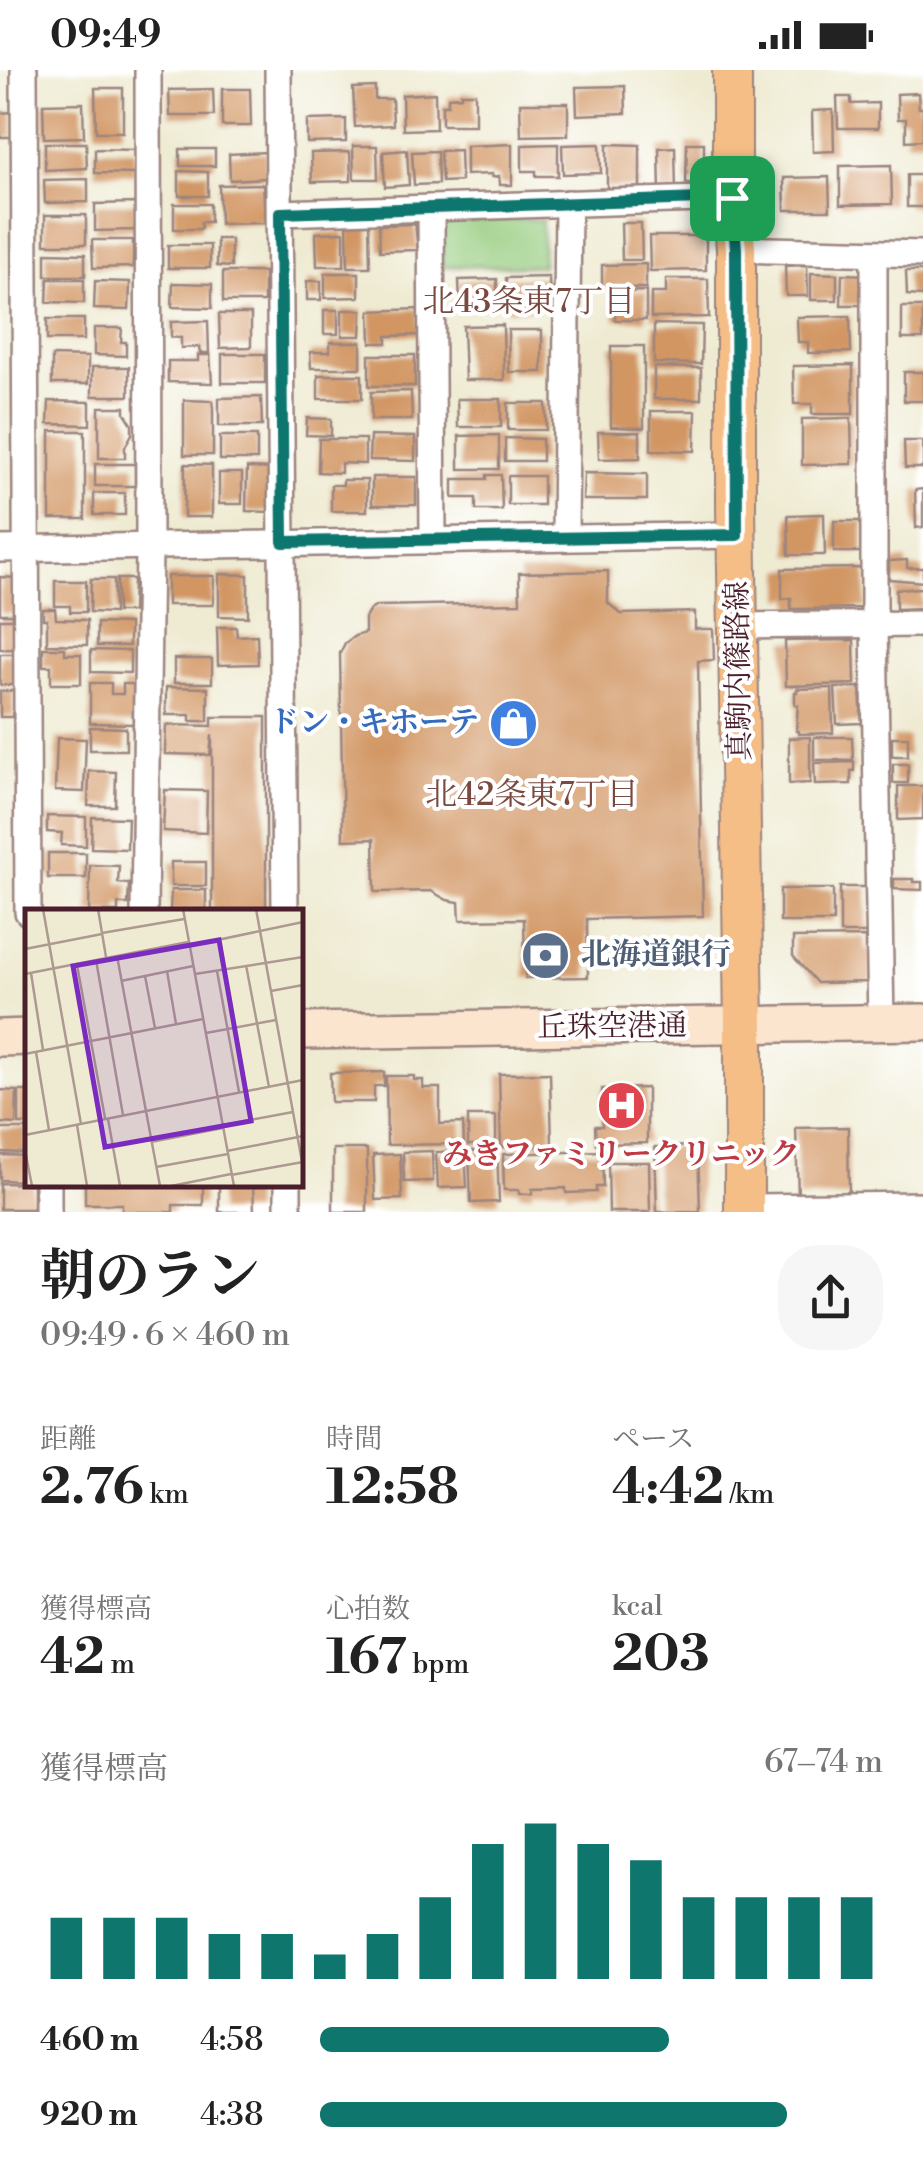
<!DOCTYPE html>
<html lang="ja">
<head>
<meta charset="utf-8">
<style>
	body { margin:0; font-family:"Libre Bodoni","Noto Serif JP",serif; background:#f6f6f6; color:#222; height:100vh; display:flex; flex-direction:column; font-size:38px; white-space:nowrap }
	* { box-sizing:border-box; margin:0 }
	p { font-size:32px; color:#767676 }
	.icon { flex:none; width:55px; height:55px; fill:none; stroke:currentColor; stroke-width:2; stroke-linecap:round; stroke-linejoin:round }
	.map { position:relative; height:1142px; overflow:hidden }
	.panel { display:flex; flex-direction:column; background:#fff; flex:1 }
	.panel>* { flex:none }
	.pin { position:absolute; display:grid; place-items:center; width:85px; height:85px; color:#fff; margin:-42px; border-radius:20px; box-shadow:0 5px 15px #0006 }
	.round { display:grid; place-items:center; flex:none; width:105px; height:105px; border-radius:40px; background:#f6f6f6 }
	.head { display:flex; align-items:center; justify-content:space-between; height:170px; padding:0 40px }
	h1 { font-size:55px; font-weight:700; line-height:75px }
	.metrics { display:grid; grid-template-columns:repeat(3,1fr); gap:15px; height:170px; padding:10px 40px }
	.metrics div { display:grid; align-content:center }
	.metrics b { font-size:50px; font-weight:700 }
	.metrics small { font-size:28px; font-weight:400 }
	.metrics p { font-size:28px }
	.chart { height:280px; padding:20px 40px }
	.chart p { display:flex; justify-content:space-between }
	.chart svg { width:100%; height:180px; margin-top:10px; stroke:#0f766e; stroke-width:6 }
	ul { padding:0 40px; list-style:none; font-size:32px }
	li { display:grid; grid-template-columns:160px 120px 1fr; align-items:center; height:75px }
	li i { height:25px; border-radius:12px; background:#0f766e }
	.status { display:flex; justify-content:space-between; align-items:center; height:70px; padding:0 50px; background:#fff; direction:ltr }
	.status svg { height:28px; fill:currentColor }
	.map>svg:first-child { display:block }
</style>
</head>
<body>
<div class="status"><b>09:49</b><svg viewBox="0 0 49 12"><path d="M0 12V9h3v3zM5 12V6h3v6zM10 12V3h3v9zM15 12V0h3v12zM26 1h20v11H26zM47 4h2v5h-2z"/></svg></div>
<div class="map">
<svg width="923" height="1142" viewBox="0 0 923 1142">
	<rect width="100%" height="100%" fill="#fff"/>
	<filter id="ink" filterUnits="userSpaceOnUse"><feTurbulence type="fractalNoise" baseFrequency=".01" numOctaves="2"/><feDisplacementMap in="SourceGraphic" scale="20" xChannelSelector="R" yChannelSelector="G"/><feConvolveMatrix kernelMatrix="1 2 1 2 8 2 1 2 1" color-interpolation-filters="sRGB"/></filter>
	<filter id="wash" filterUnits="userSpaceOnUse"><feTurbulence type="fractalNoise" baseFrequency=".0048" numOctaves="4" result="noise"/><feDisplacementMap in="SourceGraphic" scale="40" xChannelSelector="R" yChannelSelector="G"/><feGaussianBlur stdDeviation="2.25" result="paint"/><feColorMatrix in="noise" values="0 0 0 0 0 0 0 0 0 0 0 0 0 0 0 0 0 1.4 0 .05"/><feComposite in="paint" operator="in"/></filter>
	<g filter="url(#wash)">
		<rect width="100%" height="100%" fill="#efebd3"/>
		<polygon fill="#94cb7d" stroke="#6f7554" stroke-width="2.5" points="542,149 543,196 442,197 442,151"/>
		<g id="blocks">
			<g fill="#d29663">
				<polygon points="625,16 626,43 577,45 576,17"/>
				<polygon points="375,17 375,29 392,29 393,55 355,57 353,18"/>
				<polygon points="95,18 123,18 123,62 96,62"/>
				<polygon points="213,19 214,46 170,46 169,20"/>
				<polygon points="222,19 250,19 251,56 222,56"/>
				<polygon points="435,23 436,59 403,60 402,25"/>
				<polygon points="461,23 475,23 475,55 442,55 442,35 448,35 448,27 461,26"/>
				<polygon points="918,23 919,38 923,38 923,70 906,71 906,49 898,49 897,24"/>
				<polygon points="837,27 851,27 851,34 878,33 878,58 838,58"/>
				<polygon points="83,33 84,67 44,68 43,34"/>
				<polygon points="520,33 568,33 568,65 521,66"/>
				<polygon points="833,40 834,81 813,82 812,41"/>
				<polygon points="13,42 13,67 0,67 0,43"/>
				<polygon points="346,49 346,72 307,73 307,50"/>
				<polygon points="45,73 86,73 87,98 45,100"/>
				<polygon points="687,73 704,73 704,113 686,113"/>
				<polygon points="512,74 512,115 500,115 499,106 492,107 492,104 466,105 466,76"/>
				<polygon points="558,74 558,106 536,106 536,101 522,101 522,75"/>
				<polygon points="600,74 601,103 563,104 562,75"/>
				<polygon points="607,74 640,75 640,118 607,118"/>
				<polygon points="353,76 377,76 378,109 354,109"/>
				<polygon points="675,77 676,122 660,123 659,78"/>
				<polygon points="95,79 135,80 134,104 95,103"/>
				<rect x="180" y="79" width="35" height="17"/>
				<polygon points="407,80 409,115 385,117 383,82"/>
				<polygon points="460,80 461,111 442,112 440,81"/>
				<polygon points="437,81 438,114 414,115 412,82"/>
				<polygon points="266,82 266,108 230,110 229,84"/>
				<polygon points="350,82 351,111 312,112 311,83"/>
				<polygon points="891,95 892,134 840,135 840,96"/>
				<polygon points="179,101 208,102 208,126 179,126"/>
				<rect x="907" y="105" width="16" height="32"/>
				<polygon points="829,107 830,140 785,140 784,108"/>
				<polygon points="88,109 88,132 45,133 44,110"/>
				<polygon points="263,114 265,153 220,154 219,115"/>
				<polygon points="135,133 136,160 95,161 95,134"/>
				<polygon points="174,134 210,134 210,152 201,152 201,159 174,159"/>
				<rect x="45" y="145" width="41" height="29"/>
				<polygon points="621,153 641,153 642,190 622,190"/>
				<polygon points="347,154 369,154 370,197 348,197"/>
				<polygon points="415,154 418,180 380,181 379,155"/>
				<polygon points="344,162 344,196 317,196 316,163"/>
				<polygon points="649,166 706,166 706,200 650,201"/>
				<polygon points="217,169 231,169 231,197 217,196"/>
				<polygon points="92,170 133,170 133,197 93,198"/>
				<rect x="168" y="175" width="42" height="23"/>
				<polygon points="46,183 85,184 85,206 46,206"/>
				<polygon points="646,194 646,218 602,218 602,195"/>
				<polygon points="807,195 808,226 786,226 785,196"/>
				<polygon points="906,201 923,201 923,226 907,225"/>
				<rect x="223" y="202" width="41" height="30"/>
				<polygon points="325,203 359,203 359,227 325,228"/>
				<polygon points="811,203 837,204 837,230 811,230"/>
				<polygon points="842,204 866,205 865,235 841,235"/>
				<polygon points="549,207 550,239 506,240 506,208"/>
				<polygon points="48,209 84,209 84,233 47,232"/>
				<polygon points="497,209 497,238 460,238 459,210"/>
				<polygon points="666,209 708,209 709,247 651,248 651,223 666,223"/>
				<polygon points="95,211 130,212 129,240 94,239"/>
				<rect x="307" y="211" width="14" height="19"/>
				<polygon points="173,213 212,214 212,238 172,237"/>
				<polygon points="646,221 646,250 615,250 615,222"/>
				<rect x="902" y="237" width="21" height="32"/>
				<polygon points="418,239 419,265 387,266 387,273 371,273 370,241"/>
				<rect x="324" y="240" width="14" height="24"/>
				<polygon points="342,240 362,240 361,266 342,266"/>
				<polygon points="219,244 251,244 251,277 220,278"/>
				<polygon points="850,246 851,282 808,283 808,272 798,272 797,247"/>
				<rect x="47" y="249" width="37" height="21"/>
				<polygon points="208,251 209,283 200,283 199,277 181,278 181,268 171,267 171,252"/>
				<polygon points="654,254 702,255 701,294 654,293"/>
				<polygon points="503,255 504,310 465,310 463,256"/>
				<polygon points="94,258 122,258 121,272 126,272 126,286 94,285"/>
				<polygon points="508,260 542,260 542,302 509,302"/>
				<polygon points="330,272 361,272 361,298 311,298 310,282 330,282"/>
				<polygon points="611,276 644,276 644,358 611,357"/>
				<rect x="222" y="284" width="43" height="29"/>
				<polygon points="198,285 210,285 212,313 168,312 168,291 198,291"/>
				<rect x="369" y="285" width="46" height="31"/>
				<polygon points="52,286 88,287 88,314 52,314"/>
				<polygon points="853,295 853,344 812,344 812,334 794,334 793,296"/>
				<rect x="92" y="297" width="37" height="29"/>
				<polygon points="654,297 701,298 701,329 654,329"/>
				<rect x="904" y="302" width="19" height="29"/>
				<rect x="318" y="305" width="44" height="24"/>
				<polygon points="411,321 412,350 371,350 371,322"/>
				<polygon points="261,327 262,356 219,356 219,328"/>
				<polygon points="457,329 501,329 501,357 458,357"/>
				<polygon points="184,330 213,331 213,385 184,385"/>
				<polygon points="49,331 90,332 90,355 48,354"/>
				<rect x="508" y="333" width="38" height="27"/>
				<polygon points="99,337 125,337 125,343 132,354 132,364 125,377 125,388 99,388"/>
				<polygon points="651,341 696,341 695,381 651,380"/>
				<polygon points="307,348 331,349 331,366 306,365"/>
				<polygon points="851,348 852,394 802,395 802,349"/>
				<rect x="50" y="361" width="35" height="88"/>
				<polygon points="598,362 640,362 640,388 599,389"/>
				<polygon points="499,365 499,399 459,399 459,366"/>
				<rect x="220" y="366" width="37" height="24"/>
				<polygon points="370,366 415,367 415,391 369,390"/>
				<polygon points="505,368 542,369 542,391 505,391"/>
				<polygon points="319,369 365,369 365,394 341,393 341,403 318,402"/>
				<polygon points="904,371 923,371 923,398 905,398"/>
				<rect x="95" y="394" width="40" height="22"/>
				<polygon points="185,394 212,395 212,447 184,447"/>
				<polygon points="247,398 270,399 269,442 246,441"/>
				<rect x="219" y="403" width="23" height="31"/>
				<polygon points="584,403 647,404 647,430 583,430"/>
				<polygon points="487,405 501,405 502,440 476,440 476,428 453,428 453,409 487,409"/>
				<rect x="508" y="406" width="35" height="29"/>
				<rect x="372" y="407" width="44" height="28"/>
				<polygon points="343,410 367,410 367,441 331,441 331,415 343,415"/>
				<polygon points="923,419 923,457 916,458 915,420"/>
				<rect x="94" y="423" width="31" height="22"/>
				<polygon points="824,444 825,485 789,485 788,445"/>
				<rect x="834" y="451" width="29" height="31"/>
				<polygon points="907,490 907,498 923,498 923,512 889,509 889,491"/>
				<polygon points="866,498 866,538 791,539 791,528 782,529 782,499"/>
				<polygon points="608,501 608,533 621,544 695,542 695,559 713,559 714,590 698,591 703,846 587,849 588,907 525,908 524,849 460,850 459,832 447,830 431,821 375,822 374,769 343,770 340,583 345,573 355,566 365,563 365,548 370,540 377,536 520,533 519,503"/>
				<polygon points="219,504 248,505 248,547 219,546"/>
				<polygon points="167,506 214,506 213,535 167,535"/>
				<polygon points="0,507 16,508 15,544 0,544"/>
				<polygon points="91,509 114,509 114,543 90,542"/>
				<polygon points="117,509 133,509 132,542 117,542"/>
				<polygon points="55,511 86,511 86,542 70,542 70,536 55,536"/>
				<polygon points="923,518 923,538 896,539 896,519"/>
				<polygon points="43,539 55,539 56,549 87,550 87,575 47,574 47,549 43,549"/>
				<rect x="0" y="549" width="17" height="30"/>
				<polygon points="97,553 129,554 129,576 97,576"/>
				<polygon points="217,557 236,557 237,566 257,565 258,594 218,595"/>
				<polygon points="854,570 855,614 786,616 785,571"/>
				<polygon points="43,578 65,578 65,584 81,584 81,614 51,614 51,596 43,596"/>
				<polygon points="91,580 130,581 130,603 91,602"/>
				<rect x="0" y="584" width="16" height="31"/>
				<rect x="174" y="589" width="38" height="24"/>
				<polygon points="90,613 111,613 111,624 123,624 123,614 133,614 133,654 90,653"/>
				<polygon points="166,617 208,618 208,651 190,651 190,645 166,645"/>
				<polygon points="860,617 862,653 837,654 835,618"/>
				<polygon points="832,618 833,663 799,664 799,661 796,661 798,635 795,635 795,622 797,622 797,619"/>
				<rect x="0" y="621" width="14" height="26"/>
				<polygon points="212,647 266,647 266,842 212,842 212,665 210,685 165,684 166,655 212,656"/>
				<polygon points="90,657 126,658 126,680 90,680"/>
				<polygon points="810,667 810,713 789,714 789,668"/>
				<polygon points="814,667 852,667 853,690 814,690"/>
				<rect x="892" y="667" width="16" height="19"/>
				<polygon points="57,668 86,669 84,722 55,721"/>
				<polygon points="854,692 854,701 851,701 851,714 815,715 814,693"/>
				<rect x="893" y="694" width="15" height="19"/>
				<polygon points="89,701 116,702 115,736 88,736"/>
				<polygon points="898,716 923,716 923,749 898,750"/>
				<polygon points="165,720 207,721 206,763 163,761"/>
				<polygon points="47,746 86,747 86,776 61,775 62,763 47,762"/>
				<polygon points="92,747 128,748 127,779 91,778"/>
				<rect x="48" y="783" width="38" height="25"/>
				<rect x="171" y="792" width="35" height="24"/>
				<polygon points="90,795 119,796 118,813 129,814 128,834 118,834 118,842 89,842"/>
				<polygon points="894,809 913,809 913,812 922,812 922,820 894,819"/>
				<rect x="840" y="817" width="27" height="46"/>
				<rect x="780" y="819" width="53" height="33"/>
				<polygon points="171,820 206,820 206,842 170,842"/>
				<polygon points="865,867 865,879 871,879 872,912 817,913 793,886 793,868"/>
				<polygon points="384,1002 384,1016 374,1016 374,1032 331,1032 330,1003"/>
				<polygon points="550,1003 552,1075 501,1077 499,1004"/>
				<polygon points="386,1006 414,1006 414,1010 423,1010 423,1018 440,1018 440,1054 463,1053 464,1074 387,1075"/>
				<polygon points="647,1018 647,1073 596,1074 595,1056 602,1056 602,1019"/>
				<polygon points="0,1020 17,1021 16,1054 0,1053"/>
				<rect x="19" y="1021" width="9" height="33"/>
				<rect x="468" y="1046" width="28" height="29"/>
				<polygon points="848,1057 849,1127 798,1128 796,1058"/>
				<polygon points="0,1059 27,1059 26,1083 0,1082"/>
				<polygon points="698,1076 700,1142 657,1142 655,1077"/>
				<rect x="333" y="1079" width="34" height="63"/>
				<polygon points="497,1080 499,1132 471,1133 469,1081"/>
				<polygon points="432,1081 433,1111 404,1112 403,1082"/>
				<polygon points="465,1081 467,1117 438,1118 436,1082"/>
				<polygon points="602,1081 603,1117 596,1117 596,1122 566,1123 566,1118 532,1119 532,1124 519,1124 519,1120 504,1120 503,1084"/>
				<polygon points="400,1084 402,1129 375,1130 373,1085"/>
				<polygon points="0,1085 28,1086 28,1111 0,1110"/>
				<polygon points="608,1092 649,1092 650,1142 609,1142"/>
				<polygon points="0,1113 33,1114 33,1139 0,1139"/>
				<polygon points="85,1114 203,1114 203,1135 173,1135 173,1142 122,1142 122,1134 85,1134"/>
				<polygon points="219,1114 253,1114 254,1142 219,1142"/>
			</g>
		</g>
	</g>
	<g filter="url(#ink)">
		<use href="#blocks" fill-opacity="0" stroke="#9c857f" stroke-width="2.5"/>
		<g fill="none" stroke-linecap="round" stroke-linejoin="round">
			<defs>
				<g id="minor">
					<polyline points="24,0 28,842"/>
					<polyline points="278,0 285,842"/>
					<polyline points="431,138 433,471"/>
					<polyline points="280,143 732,128"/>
					<polyline points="736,179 923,184"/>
					<polyline points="874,185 874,556 881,953"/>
					<polyline points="565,467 568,133"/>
					<polyline points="0,479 737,465"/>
					<polyline points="738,556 923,554"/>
					<polyline points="144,842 149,477 148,0"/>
					<polyline points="288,1114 288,1142"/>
					<polyline points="744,1137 923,1135"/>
					<polyline points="48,1142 48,1114"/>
				</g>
				<g id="secondary">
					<polyline points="300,961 923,952"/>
					<polyline points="0,968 28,967"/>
				</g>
				<polyline id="primary" points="732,0 732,128 736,179 736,436 744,955 744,1142"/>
			</defs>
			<use href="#minor" stroke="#9c857f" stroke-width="30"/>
			<use href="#secondary" stroke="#9c857f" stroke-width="40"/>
			<use href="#primary" stroke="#9c857f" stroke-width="42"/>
			<use href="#minor" stroke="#fff" stroke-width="25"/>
			<use href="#secondary" stroke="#fbe5cf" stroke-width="35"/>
			<use href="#primary" stroke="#f6be87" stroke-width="38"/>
		</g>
	</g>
	<g fill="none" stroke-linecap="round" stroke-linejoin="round" filter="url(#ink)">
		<defs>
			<polygon id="route" points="732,128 736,179 737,465 283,472 280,143"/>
		</defs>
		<use href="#route" stroke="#fff" stroke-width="20"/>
		<use href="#route" stroke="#0f766e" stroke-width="12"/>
	</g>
	<defs>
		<symbol id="shop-disc" viewBox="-11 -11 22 22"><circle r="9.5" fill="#3f7fe0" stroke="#fff"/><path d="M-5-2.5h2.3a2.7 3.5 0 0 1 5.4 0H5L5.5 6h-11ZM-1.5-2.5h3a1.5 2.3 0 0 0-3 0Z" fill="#fff"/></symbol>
		<symbol id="bank-disc" viewBox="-11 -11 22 22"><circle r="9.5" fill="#5c6f8a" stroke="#fff"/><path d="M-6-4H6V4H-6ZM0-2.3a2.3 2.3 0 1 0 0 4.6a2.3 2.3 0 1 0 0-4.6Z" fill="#fff"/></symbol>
		<symbol id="hospital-disc" viewBox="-11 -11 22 22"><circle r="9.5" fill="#e0444e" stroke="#fff"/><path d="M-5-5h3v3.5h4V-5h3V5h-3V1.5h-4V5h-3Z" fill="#fff"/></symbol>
	</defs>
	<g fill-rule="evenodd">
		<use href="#shop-disc" x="486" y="626" width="55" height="55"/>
		<use href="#bank-disc" x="518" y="858" width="55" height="55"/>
		<use href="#hospital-disc" x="594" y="1008" width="55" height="55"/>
	</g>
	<g text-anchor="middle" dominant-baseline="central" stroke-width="8" stroke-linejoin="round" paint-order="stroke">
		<g font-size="30" fill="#4a1f2b" stroke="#fff">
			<text transform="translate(739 601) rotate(-91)">真駒内篠路線</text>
			<text transform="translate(612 957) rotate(-1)">丘珠空港通</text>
		</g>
		<g font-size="30" font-weight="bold" fill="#366cbe" stroke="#fff" text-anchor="end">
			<text x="479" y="653">ドン・キホーテ</text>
		</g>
		<g font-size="30" font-weight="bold" fill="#4e5e75" stroke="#fff" text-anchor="start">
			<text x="581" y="885">北海道銀行</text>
		</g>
		<g font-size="30" font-weight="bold" fill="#be3a42" stroke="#fff">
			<text x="621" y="1085">みきファミリークリニック</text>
		</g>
		<g font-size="32" fill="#7a493f" stroke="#fff">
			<text x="529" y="232">北43条東7丁目</text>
			<text x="532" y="725">北42条東7丁目</text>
		</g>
	</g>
	<g transform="translate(25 839)">
		<rect width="278" height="278" fill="#efebd3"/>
		<path fill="none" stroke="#ad9990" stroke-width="2.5" d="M 18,0 L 56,215M 73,0 L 81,48M 158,0 L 209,277M 231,0 L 278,258M 77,24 L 159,10M 164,37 L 278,13M 0,40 L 77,25M 92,47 L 135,277M 71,51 L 98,206M 52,56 L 80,209M 221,56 L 244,178M 142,62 L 151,115M 192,62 L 214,183M 6,64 L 18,141M 0,65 L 163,33M 170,65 L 278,48M 120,67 L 130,119M 96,72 L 168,57M 246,82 L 278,76M 181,124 L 251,111M 11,143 L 24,221M 0,145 L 178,110M 83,210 L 95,277M 52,216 L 62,277M 198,216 L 268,203M 0,226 L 278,171M 126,233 L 198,219M 0,241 L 7,277M 202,242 L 278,227M 131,258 L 203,245M 206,266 L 278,253M 146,277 L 206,265"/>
		<path fill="#7b2cbf" fill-opacity="0.15" stroke="#7b2cbf" stroke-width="5" d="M 194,31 L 226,212 L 80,238 L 48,57 Z"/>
		<rect width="278" height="278" fill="none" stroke="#4a1f2b" stroke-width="5"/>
	</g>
</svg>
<div class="pin" style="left:732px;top:128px;background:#1e9e55"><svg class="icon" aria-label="arrive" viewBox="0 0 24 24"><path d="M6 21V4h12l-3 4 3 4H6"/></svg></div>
</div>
<section class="panel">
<div class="head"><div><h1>朝のラン</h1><p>09:49 · 6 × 460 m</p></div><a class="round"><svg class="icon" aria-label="share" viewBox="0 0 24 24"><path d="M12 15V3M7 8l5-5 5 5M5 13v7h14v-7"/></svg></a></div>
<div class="metrics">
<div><p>距離</p><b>2.76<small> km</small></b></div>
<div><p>時間</p><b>12:58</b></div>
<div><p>ペース</p><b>4:42<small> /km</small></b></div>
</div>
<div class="metrics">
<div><p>獲得標高</p><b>42<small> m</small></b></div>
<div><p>心拍数</p><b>167<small> bpm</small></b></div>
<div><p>kcal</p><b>203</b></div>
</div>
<div class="chart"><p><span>獲得標高</span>67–74 m</p>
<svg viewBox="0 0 160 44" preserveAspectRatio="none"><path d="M5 44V29M15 44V29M25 44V29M35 44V33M45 44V33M55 44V38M65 44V33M75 44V24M85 44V11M95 44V6M105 44V11M115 44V15M125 44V24M135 44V24M145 44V24M155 44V24"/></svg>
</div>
<ul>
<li><b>460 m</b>4:58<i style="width:62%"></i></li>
<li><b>920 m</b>4:38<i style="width:83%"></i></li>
</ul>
</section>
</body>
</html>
